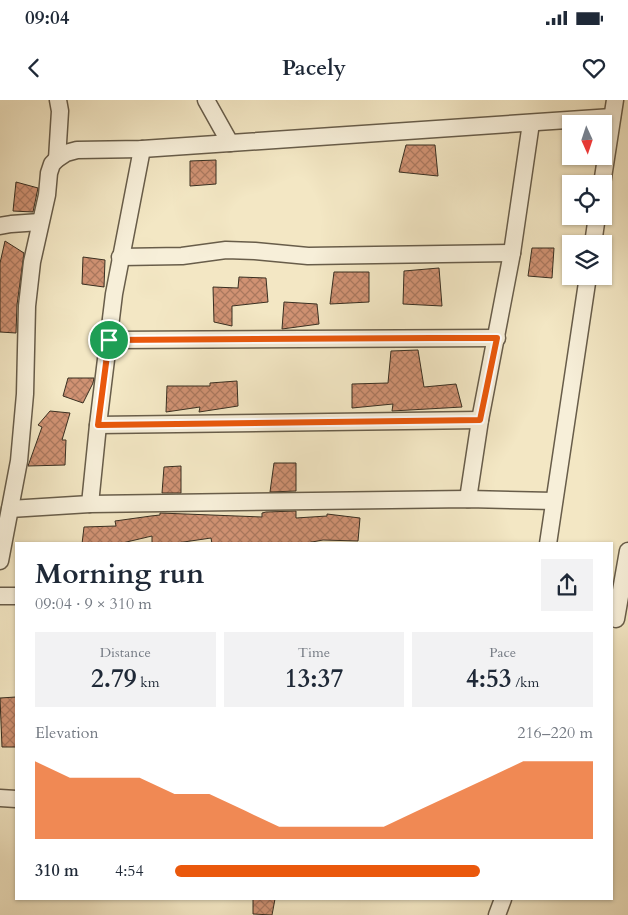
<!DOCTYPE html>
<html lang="en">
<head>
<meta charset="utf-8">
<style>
	body { margin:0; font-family:Cardo,serif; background:#f2f2f3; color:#1f2937; height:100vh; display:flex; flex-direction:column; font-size:19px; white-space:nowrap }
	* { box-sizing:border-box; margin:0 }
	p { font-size:16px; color:#747a83 }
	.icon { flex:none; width:28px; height:28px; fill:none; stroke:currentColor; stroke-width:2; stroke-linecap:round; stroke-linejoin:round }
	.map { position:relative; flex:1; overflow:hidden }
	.panel { position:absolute; left:15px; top:442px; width:598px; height:358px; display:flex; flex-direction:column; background:#fff; border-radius:0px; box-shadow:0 1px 4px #0004 }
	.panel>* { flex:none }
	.needle { width:32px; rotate:177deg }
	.tools { position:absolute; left:562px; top:15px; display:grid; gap:10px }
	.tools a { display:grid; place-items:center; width:50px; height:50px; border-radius:0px; background:#fff; box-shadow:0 1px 4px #0004; font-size:25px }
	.pin { position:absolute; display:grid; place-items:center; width:42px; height:42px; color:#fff; margin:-21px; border:2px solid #fff; border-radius:50%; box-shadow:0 1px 5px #0007 }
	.round { display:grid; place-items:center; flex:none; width:52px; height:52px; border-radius:0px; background:#f2f2f3 }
	.summary { display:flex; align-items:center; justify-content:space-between; height:85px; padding:0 20px }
	h1 { font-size:28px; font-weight:700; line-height:38px }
	.metrics { display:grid; grid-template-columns:repeat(3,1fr); gap:8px; height:85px; padding:5px 20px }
	.metrics div { display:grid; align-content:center; border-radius:0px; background:#f2f2f3; text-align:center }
	.metrics b { font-size:25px; font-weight:700 }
	.metrics small { font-size:14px; font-weight:400 }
	.metrics p { font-size:14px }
	.chart { height:140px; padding:10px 20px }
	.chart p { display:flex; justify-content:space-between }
	.chart svg { width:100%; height:90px; margin-top:5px; fill:#ea580c; opacity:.7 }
	ul { padding:0 20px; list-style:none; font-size:16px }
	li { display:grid; grid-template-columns:80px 60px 1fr; align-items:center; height:38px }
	li i { height:12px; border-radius:6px; background:#ea580c }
	.status { display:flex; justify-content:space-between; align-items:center; height:35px; padding:0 25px; background:#fff; direction:ltr }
	.status svg { height:14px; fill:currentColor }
	header { display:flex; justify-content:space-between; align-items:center; height:65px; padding:0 20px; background:#fff; font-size:22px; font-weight:700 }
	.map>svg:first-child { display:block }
</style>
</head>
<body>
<div class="status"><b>09:04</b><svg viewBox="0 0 49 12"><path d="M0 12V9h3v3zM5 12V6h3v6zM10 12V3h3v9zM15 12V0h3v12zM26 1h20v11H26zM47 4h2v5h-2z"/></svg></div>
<header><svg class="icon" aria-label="back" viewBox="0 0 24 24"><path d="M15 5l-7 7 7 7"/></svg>Pacely<svg class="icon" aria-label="heart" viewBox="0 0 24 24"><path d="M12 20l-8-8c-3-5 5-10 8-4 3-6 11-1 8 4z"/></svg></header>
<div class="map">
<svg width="628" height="815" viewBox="0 0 628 815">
	<defs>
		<pattern id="building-cross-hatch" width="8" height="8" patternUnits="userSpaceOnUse" patternTransform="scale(1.25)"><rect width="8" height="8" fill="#d09273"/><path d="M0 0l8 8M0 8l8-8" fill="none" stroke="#aa785e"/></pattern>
	</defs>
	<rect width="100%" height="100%" fill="#f3e7c4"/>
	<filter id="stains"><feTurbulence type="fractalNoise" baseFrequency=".004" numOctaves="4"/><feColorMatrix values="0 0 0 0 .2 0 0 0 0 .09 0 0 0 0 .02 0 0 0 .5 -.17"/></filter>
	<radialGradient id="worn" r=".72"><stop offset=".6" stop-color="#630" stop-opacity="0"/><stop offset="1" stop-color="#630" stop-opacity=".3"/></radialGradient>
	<g fill="url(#building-cross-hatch)" stroke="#392f21">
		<polygon points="406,45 435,45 438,76 399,72"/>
		<polygon points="216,60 216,84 190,86 190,61"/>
		<polygon points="16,82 38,88 33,112 13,111"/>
		<polygon points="5,141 24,153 17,205 16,233 0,232 0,163"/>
		<polygon points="532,148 554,148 552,178 528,176"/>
		<polygon points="83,157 105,160 104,187 82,184"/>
		<polygon points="439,168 442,206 403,204 404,171"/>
		<polygon points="334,172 369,172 369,202 330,204"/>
		<polygon points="239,177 266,178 268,202 232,206 232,226 214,222 213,187 238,188"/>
		<polygon points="284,202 317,204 319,224 282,229"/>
		<polygon points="418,250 424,287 456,284 462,307 392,311 393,304 352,308 352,284 388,283 391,251"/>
		<polygon points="68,278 94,278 93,283 83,303 63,296"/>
		<polygon points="237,281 238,306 199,312 200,307 166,312 167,286 210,286 210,283"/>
		<polygon points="50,311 70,313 62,340 66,340 65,365 28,366 42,327 38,325"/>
		<polygon points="274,363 296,363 296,391 270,392"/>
		<polygon points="181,366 181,393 162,393 164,367"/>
		<polygon points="296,411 296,418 327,416 327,414 360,418 358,441 323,440 301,444 212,444 211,438 170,444 152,444 152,436 118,444 82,444 84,427 116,426 115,421 151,416 160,415 160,413 262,417 262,413 266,412"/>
		<polygon points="16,597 16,647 2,647 0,598"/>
		<polygon points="253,799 275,799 272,815 253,814"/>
	</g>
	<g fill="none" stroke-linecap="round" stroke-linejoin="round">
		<defs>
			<g id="minor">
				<polyline points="206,0 230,43"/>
				<polyline points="57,59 60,11 58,0"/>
				<polyline points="602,84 615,0"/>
				<polyline points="0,126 11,124 40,122"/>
				<polyline points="593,144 597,116"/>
				<polyline points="120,157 182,156 226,150 255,151 308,156 512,153"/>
				<polyline points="109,240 497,238"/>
				<polyline points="98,325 480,320"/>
				<polyline points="468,399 480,320 512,153 531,23"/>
				<polyline points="90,404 98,325 114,194 142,49"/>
				<polyline points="10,409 90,404 468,399 554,401"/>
				<polyline points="548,444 588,176"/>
				<polyline points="0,461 19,361 25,294 27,206 32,162 47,95 49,73 52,64 57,59 66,53 77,50 142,49 612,17"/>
				<polyline points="0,496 16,496"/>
				<polyline points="616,519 628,451"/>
				<polyline points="0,698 16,699"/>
				<polyline points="497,815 503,799"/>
			</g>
		</defs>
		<use href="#minor" stroke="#685d4a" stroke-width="19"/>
		<use href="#minor" stroke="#f7efd9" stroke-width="16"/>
	</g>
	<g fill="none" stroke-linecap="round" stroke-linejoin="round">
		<defs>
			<polygon id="route" points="432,238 497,238 480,320 98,325 109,240"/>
		</defs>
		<use href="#route" stroke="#fff" stroke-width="10"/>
		<use href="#route" stroke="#ea580c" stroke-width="6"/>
	</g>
	<rect width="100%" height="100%" filter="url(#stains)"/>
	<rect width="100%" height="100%" fill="url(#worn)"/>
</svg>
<div class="tools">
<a><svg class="needle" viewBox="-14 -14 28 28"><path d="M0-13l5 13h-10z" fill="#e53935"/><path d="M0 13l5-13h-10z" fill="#747a83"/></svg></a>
<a><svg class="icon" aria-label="locate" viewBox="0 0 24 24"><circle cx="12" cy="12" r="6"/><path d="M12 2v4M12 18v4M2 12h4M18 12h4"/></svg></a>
<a><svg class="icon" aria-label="layers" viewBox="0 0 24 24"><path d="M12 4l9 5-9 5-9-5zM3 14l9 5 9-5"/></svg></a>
</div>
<div class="pin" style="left:109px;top:240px;background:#1e9e55"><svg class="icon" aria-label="arrive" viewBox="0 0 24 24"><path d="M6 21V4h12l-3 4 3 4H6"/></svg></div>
<section class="panel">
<div class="summary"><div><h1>Morning run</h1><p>09:04 · 9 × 310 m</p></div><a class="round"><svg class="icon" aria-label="share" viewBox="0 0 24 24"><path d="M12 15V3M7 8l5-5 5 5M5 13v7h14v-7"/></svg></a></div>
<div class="metrics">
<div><p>Distance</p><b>2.79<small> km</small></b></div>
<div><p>Time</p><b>13:37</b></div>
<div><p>Pace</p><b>4:53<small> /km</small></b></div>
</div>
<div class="chart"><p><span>Elevation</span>216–220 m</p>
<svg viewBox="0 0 160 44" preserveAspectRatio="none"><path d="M0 44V6L10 14L20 14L30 14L40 22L50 22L60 30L70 38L80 38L90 38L100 38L110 30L120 22L130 14L140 6L150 6L160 6V44z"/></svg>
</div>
<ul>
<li><b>310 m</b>4:54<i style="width:73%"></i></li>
</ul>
</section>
</div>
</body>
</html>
